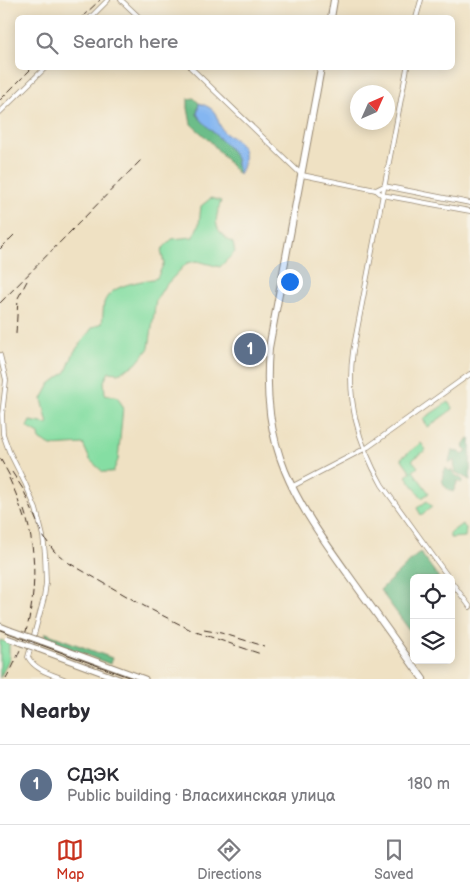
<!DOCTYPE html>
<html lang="en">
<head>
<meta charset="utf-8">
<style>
	body { margin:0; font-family:"Balsamiq Sans",sans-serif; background:#f2f2f3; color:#2b2b33 }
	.controls { position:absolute; right:15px; bottom:15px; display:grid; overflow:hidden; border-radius:8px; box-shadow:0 2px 12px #0003 }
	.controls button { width:45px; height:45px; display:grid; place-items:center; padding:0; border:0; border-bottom:1px solid #e1e1e2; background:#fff; color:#2b2b33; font:25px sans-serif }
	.compass { position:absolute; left:350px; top:85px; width:45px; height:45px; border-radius:50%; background:#fff; box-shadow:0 2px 12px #0003; rotate:45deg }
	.you { position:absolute; left:289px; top:281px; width:18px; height:18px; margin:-12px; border:4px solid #fff; border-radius:50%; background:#1a73e8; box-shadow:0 0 0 8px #1a73e833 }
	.badge { display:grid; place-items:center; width:32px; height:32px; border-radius:50%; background:#c8321e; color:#fff; font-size:16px; font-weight:700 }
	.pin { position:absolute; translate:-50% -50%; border:2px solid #fff; box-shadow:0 1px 5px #0006 }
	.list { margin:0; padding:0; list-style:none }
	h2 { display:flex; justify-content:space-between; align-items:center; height:65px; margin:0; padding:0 20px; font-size:21px }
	h2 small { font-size:16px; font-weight:400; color:#7c7c81 }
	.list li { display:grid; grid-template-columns:32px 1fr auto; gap:15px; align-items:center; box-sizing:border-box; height:80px; padding:0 20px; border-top:1px solid #e1e1e2 }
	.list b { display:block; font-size:19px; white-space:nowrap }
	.list p { margin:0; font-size:16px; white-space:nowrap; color:#7c7c81 }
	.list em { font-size:16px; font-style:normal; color:#7c7c81 }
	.icon { flex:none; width:28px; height:28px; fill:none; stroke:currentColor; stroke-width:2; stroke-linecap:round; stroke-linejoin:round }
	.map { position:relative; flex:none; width:470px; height:679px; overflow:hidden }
	.search { position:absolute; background:#fff; box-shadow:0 2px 12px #0003; left:15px; right:15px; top:15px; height:55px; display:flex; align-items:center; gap:12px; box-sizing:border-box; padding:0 18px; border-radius:8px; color:#7c7c81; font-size:19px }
	.sheet { height:145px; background:#fff }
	nav { display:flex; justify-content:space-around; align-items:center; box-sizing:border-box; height:70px; border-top:1px solid #e1e1e2; background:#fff; font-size:14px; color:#7c7c81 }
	nav a { display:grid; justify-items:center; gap:2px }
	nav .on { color:#c8321e }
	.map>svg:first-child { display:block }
	.green { fill:#85dea3; stroke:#608460 }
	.forest { fill:#6cbd89; stroke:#547454 }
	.water { fill:#84b6f1; stroke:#607088 }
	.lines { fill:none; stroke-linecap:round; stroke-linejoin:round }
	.minor-casing { stroke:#958670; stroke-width:5.5 }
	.secondary-casing { stroke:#958670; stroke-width:7 }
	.trunk-casing { stroke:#958670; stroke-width:8 }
	.minor { stroke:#fff; stroke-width:4 }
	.secondary { stroke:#fff; stroke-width:5 }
	.trunk { stroke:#fff; stroke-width:6 }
	.tram { stroke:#3b2a1e; stroke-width:1 }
	.rail { stroke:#3b2a1e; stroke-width:1; stroke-dasharray:8 4; stroke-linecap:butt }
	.secondary-bridge-casing { stroke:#958670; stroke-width:7; stroke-linecap:butt }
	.secondary-bridge { stroke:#fff; stroke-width:5 }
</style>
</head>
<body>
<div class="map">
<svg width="470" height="679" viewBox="0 0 470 679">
	<rect width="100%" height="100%" fill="#f7f3e8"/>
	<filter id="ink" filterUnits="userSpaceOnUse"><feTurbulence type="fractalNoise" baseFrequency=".02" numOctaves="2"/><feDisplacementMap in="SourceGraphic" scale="10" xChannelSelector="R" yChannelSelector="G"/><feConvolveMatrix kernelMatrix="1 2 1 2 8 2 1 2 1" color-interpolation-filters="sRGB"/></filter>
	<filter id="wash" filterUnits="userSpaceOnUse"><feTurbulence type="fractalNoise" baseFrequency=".0096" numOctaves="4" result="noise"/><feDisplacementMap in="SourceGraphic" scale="20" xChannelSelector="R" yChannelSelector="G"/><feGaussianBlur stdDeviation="1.12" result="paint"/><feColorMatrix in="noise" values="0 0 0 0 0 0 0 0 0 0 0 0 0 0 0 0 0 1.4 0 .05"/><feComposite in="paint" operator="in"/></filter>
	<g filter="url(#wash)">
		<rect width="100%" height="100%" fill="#efe1c3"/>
		<g class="green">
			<path d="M 211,198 L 221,201 C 214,222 213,230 233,243 L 235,252 L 220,267 L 197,261 L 187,263 L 164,287 L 156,300 L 149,348 L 136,364 L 119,373 L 109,372 L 104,381 L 105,394 L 118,397 L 123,407 L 118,460 L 113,472 L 103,472 L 90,460 L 83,444 L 51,446 L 40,440 L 39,434 L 27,427 L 30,421 L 48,424 L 42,399 L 50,384 L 66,372 L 74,352 L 92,328 L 102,323 C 103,317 103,309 104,303 C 110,284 140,282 157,278 L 164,263 L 161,250 L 172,239 L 193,237 L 199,224 L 201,206 Z"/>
			<polygon points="448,402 453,409 428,427 423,419"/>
			<polygon points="421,443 426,450 412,460 418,467 413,471 429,493 422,498 406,476 411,472 401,458"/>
			<polygon points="427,501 432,507 421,515 417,508"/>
			<polygon points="462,524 466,528 465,537 450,538 450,533"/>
			<polygon points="0,640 9,643 9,659 0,678"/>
		</g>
		<g class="forest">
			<path d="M 194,98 L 199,103 L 197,114 C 205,127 232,147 236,159 C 237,164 238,170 239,175 L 211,142 L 191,124 L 188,108 L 188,99 Z"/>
			<polygon points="470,439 470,480 455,472 454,460 451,463 449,462 452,451 460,452 463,455 467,451 464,448 463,445 466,441"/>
			<path d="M 446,468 L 449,471 L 452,470 L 454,474 L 463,480 L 462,483 L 456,481 L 457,483 L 453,492 C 443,488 439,479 446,468 Z"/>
			<polygon points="420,552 439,578 414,578 414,636 380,590"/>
			<polygon points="46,633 112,658 110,664 44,639"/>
		</g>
		<path class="water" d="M 199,103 C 220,110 214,116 223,131 C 226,135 232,137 236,140 C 248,150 245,163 239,175 C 238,170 237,164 236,159 C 232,147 205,127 197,114 Z"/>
	</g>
	<g filter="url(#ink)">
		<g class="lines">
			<g class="minor-casing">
				<g id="minor">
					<polyline points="121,0 140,18"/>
					<polyline points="90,18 108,0"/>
					<polyline points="416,18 421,0"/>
					<polyline points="191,68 302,175 376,190 382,195 470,211"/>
					<path d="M 407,68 L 353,351 C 346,400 358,443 382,485 L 449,578"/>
					<polyline points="0,112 45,68"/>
					<polyline points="376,190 384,186 470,203"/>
					<path d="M 0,355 L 6,380 L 2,415 L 3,434 L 9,451 L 25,483 L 36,509 L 43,536 L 45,554 L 46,583 L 44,598 L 28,657 C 35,670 51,674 64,679"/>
					<polyline points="291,487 368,447 470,374"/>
					<polyline points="451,581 470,607"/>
				</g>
			</g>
			<g class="secondary-casing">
				<g id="secondary">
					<polyline points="0,626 10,630"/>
					<polyline points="41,641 145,679"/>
					<polyline points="38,649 119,679"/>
				</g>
			</g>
			<g class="trunk-casing">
				<g id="trunk">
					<polyline points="331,18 334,0"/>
					<path d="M 321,68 L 269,348 C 261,450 293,498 350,577 C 374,611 399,645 423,679"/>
				</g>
			</g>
			<use href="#minor" class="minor"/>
			<use href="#secondary" class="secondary"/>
			<use href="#trunk" class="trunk"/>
			<polyline class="tram" points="0,630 134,679"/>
			<g class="rail">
				<polyline points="81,18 100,0"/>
				<polyline points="0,100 32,68"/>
				<polyline points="0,249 14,235"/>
				<polyline points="0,303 143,158"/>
				<polyline points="16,334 18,298 27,281"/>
				<polyline points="0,458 12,480"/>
				<polyline points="12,472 23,489 43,536 54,551 69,563 144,606 193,631 261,654"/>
				<polyline points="9,478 16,494 24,518"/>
				<polyline points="204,630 221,633 264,646"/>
				<path d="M 6,679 C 35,630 42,564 24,510"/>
			</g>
			<g class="secondary-bridge-casing">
				<g id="secondary-bridge">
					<polyline points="10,630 41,641"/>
					<polyline points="7,638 38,649"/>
				</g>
			</g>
			<use href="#secondary-bridge" class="secondary-bridge"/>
		</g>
	</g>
</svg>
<div class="controls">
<button><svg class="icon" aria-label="locate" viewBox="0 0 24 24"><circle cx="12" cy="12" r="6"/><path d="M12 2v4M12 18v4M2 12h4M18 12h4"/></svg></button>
<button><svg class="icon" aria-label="layers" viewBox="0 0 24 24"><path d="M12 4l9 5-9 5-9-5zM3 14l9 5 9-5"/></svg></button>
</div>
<svg class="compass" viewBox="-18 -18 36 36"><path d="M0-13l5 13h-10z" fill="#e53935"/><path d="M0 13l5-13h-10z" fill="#7c7c81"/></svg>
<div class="you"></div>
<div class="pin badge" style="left:250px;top:349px;background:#5c6f8a">1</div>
<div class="search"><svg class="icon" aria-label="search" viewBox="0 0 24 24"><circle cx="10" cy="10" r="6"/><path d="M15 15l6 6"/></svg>Search here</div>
</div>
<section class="sheet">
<h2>Nearby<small></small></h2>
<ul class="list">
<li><span class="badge" style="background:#5c6f8a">1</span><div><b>СДЭК</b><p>Public building · Власихинская улица</p></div><em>180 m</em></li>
</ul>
</section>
<nav>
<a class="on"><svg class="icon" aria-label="map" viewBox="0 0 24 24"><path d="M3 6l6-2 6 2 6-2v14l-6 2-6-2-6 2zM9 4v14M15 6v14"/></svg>Map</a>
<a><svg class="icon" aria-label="directions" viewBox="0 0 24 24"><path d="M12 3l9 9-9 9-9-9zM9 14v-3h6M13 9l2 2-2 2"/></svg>Directions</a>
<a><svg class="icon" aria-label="saved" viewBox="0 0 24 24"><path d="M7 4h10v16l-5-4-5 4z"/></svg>Saved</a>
</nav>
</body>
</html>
